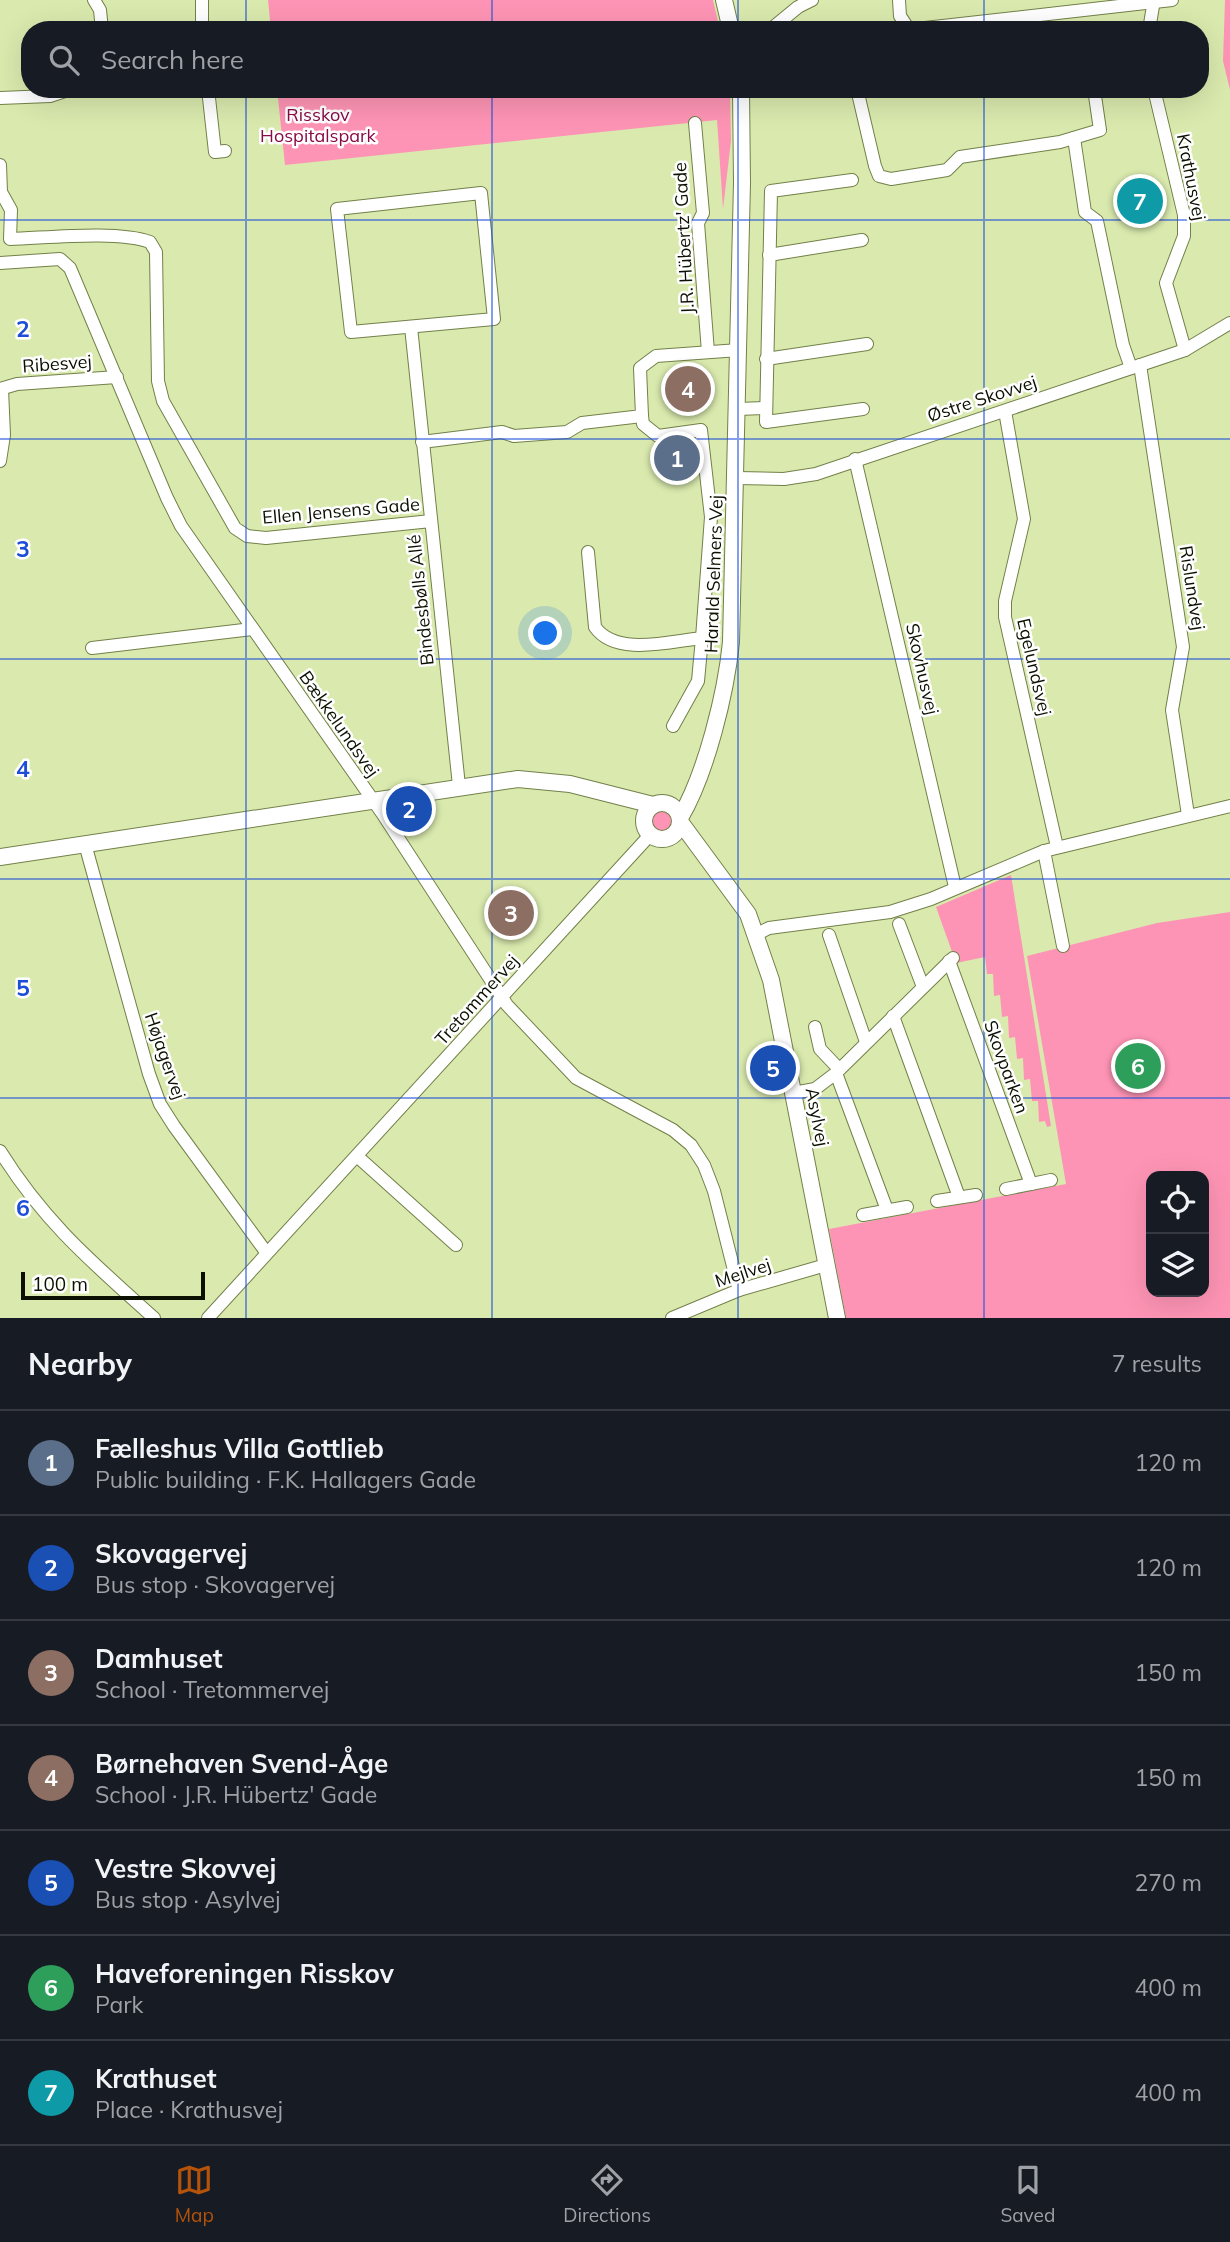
<!DOCTYPE html>
<html lang="en">
<head>
<meta charset="utf-8">
<style>
	body { margin:0; font-family:Mulish,sans-serif; background:#20242c; color:#f1f3f6 }
	.controls { position:absolute; right:21px; bottom:21px; display:grid; overflow:hidden; border-radius:14px; box-shadow:0 7px 28px #0002 }
	.controls button { width:63px; height:63px; display:grid; place-items:center; padding:0; border:0; border-bottom:2px solid #363941; background:#171b24; color:#f1f3f6; font:35px sans-serif }
	.scale { position:absolute; left:21px; bottom:18px; width:184px; box-sizing:border-box; padding-left:7px; border:4px solid #0c1000; border-top:0; font-size:19px; line-height:24px; white-space:nowrap; color:#0c1000; -webkit-text-stroke:5px #fff; paint-order:stroke }
	.you { position:absolute; left:546px; top:634px; width:24px; height:24px; margin:-18px; border:5px solid #fff; border-radius:50%; background:#1a73e8; box-shadow:0 0 0 10px #1a73e833 }
	.badge { display:grid; place-items:center; width:46px; height:46px; border-radius:50%; background:#b45309; color:#fff; font-size:23px; font-weight:700 }
	.pin { position:absolute; translate:-50% -50%; border:4px solid #fff; box-shadow:0 2px 7px #0006 }
	.list { margin:0; padding:0; list-style:none }
	h2 { display:flex; justify-content:space-between; align-items:center; height:91px; margin:0; padding:0 28px; font-size:30px }
	h2 small { font-size:23px; font-weight:400; color:#9ea1a6 }
	.list li { display:grid; grid-template-columns:46px 1fr auto; gap:21px; align-items:center; box-sizing:border-box; height:105px; padding:0 28px; border-top:2px solid #363941 }
	.list b { display:block; font-size:26px; white-space:nowrap }
	.list p { margin:0; font-size:23px; white-space:nowrap; color:#9ea1a6 }
	.list em { font-size:23px; font-style:normal; color:#9ea1a6 }
	.icon { flex:none; width:38px; height:38px; fill:none; stroke:currentColor; stroke-width:2; stroke-linecap:round; stroke-linejoin:round }
	.map { position:relative; flex:none; width:1230px; height:1318px; overflow:hidden }
	.search { position:absolute; background:#171b24; box-shadow:0 7px 28px #0002; left:21px; right:21px; top:21px; height:77px; display:flex; align-items:center; gap:18px; box-sizing:border-box; padding:0 24px; border-radius:28px; color:#9ea1a6; font-size:26px }
	.sheet { height:826px; background:#171b24 }
	nav { display:flex; justify-content:space-around; align-items:center; box-sizing:border-box; height:98px; border-top:2px solid #363941; background:#171b24; font-size:19px; color:#9ea1a6 }
	nav a { display:grid; justify-items:center; gap:4px }
	nav .on { color:#b45309 }
	.map>svg:first-child { display:block }
	.green { fill:#fe94b5; fill-rule:evenodd }
	.lines { fill:none; stroke-linecap:round; stroke-linejoin:round }
	.minor-casing { stroke:#728049; stroke-width:14 }
	.tertiary-casing { stroke:#728049; stroke-width:18 }
	.minor { stroke:#fff; stroke-width:12 }
	.tertiary { stroke:#fff; stroke-width:16 }
	.grid { fill:none; stroke:#1d4ed8; stroke-width:2; stroke-opacity:0.55 }
	.labels { text-anchor:middle; stroke-width:5; stroke-linejoin:round; paint-order:stroke }
	.park-label { font-size:18px; fill:#880a46; stroke:#fff }
	.street-label { font-size:18px; fill:#0c1000; stroke:#fff }
	.grid-label { font-size:23px; text-anchor:middle; font-weight:bold; fill:#1d4ed8; stroke:#fff; stroke-width:5; stroke-linejoin:round; paint-order:stroke }
</style>
</head>
<body>
<div class="map">
<svg width="1230" height="1318" viewBox="0 0 1230 1318">
	<rect width="100%" height="100%" fill="#daeaae"/>
	<g class="green">
		<polygon points="268,0 713,0 720,30 271,30"/>
		<polygon points="1225,0 1230,0 1230,90 1223,61"/>
		<polygon points="277,89 730,89 731,141 723,209 717,120 285,165"/>
		<circle cx="662" cy="822" r="11"/>
		<polygon points="1011,875 1051,1126 1047,1127 1045,1121 1039,1122 1038,1101 1032,1101 1030,1079 1024,1080 1023,1058 1017,1059 1015,1037 1009,1038 1008,1016 1002,1017 1000,995 994,996 993,974 987,974 985,957 956,963 936,907"/>
		<path d="M 1230,912 L 1230,1318 L 846,1318 L 829,1229 L 1066,1184 L 1027,956 L 1157,923 ZM 1151,1176 L 1204,1176 L 1204,1292 L 1151,1292 Z"/>
	</g>
	<g class="lines">
		<g class="minor-casing">
			<g id="minor">
				<polyline points="94,0 100,10 102,30"/>
				<polyline points="899,0 900,16 908,28 916,29 1172,0"/>
				<polyline points="202,30 202,0"/>
				<polyline points="770,30 798,7 812,0"/>
				<polyline points="1149,30 1154,0"/>
				<polyline points="208,89 215,152 225,151"/>
				<polyline points="857,89 875,166 879,176 891,179 947,170 960,157 1060,142 1100,130 1094,89"/>
				<polyline points="1154,89 1184,215 1184,236 1166,283 1185,350"/>
				<polyline points="0,98 50,96 71,89"/>
				<polyline points="695,123 703,213 698,223 708,352"/>
				<polyline points="1074,138 1085,212 1097,221 1123,345 1131,368"/>
				<path d="M 0,165 L 1,192 L 11,210 L 10,239 C 47,238 117,230 150,242 L 156,252 L 158,381 L 163,401 L 235,528 L 247,536 L 266,538 L 431,521"/>
				<polyline points="852,180 771,191 766,422 863,409"/>
				<polygon points="481,193 494,319 351,332 337,209"/>
				<polyline points="769,255 862,240"/>
				<polyline points="0,263 60,259 70,268 167,498 181,526 382,813 507,1005 576,1078 673,1130 691,1145 704,1165 714,1191 739,1290"/>
				<polyline points="411,327 459,786"/>
				<polyline points="766,359 867,344"/>
				<polyline points="1140,365 1183,647 1172,710 1188,815"/>
				<polyline points="0,389 17,384 117,377"/>
				<polyline points="738,409 765,408"/>
				<polyline points="1005,411 1024,519 1005,601 1005,617 1057,847"/>
				<polyline points="642,416 643,424 658,436 701,430 711,517 702,638 698,681 673,726"/>
				<polyline points="422,442 502,432 514,436 567,432 582,423 642,416 640,368 656,356 739,350"/>
				<polyline points="855,459 955,887"/>
				<polyline points="0,461 4,435 2,389"/>
				<polyline points="737,478 784,479 816,474 1185,350 1230,323"/>
				<path d="M 588,552 L 595,627 C 616,657 671,641 702,638"/>
				<polyline points="92,648 252,629"/>
				<polyline points="85,844 149,1074 160,1104 174,1126 266,1252"/>
				<polyline points="1044,851 1063,946"/>
				<polyline points="899,924 923,987"/>
				<polyline points="757,934 769,928 890,912 931,899 1044,851 1230,806"/>
				<polyline points="829,935 866,1042"/>
				<polyline points="949,961 1031,1184"/>
				<polyline points="893,1016 959,1197"/>
				<polyline points="815,1027 820,1049 839,1069"/>
				<polyline points="836,1073 887,1210"/>
				<polyline points="793,1093 815,1089 836,1073 953,958"/>
				<path d="M 0,1151 C 44,1222 93,1263 154,1318"/>
				<polyline points="358,1157 456,1245"/>
				<polyline points="1006,1189 1051,1180"/>
				<polyline points="937,1201 976,1195"/>
				<polyline points="863,1215 907,1207"/>
				<polyline points="208,1318 650,835"/>
				<polyline points="672,1318 739,1290 826,1265"/>
			</g>
		</g>
		<g class="tertiary-casing">
			<g id="tertiary">
				<polyline points="724,0 731,30"/>
				<circle cx="662" cy="821" r="18"/>
				<path d="M 680,818 C 706,774 726,693 731,642 L 742,183 L 741,89"/>
				<polyline points="681,823 748,914 771,980 837,1318"/>
				<polyline points="0,857 518,779 570,784 653,805"/>
			</g>
		</g>
		<use href="#minor" class="minor"/>
		<use href="#tertiary" class="tertiary"/>
	</g>
	<path class="grid" d="M 246,0 L 246,30M 492,0 L 492,30M 738,0 L 738,30M 984,0 L 984,30M 246,89 L 246,1318M 492,89 L 492,1318M 738,89 L 738,1318M 984,89 L 984,1318M 0,220 L 1230,220M 0,439 L 1230,439M 0,659 L 1230,659M 0,879 L 1230,879M 0,1098 L 1230,1098"/>
	<g class="labels">
		<g class="park-label">
			<text x="318" y="121">Risskov<tspan x="318" dy="21">Hospitalspark</tspan></text>
		</g>
		<g class="street-label">
			<text transform="translate(1191 177) rotate(79)" y="6">Krathusvej</text>
			<text transform="translate(684 238) rotate(-93)" y="6">J.R. Hübertz' Gade</text>
			<text transform="translate(57 364) rotate(-4)" y="6">Ribesvej</text>
			<text transform="translate(982 399) rotate(-18)" y="6">Østre Skovvej</text>
			<text transform="translate(341 511) rotate(-5)" y="6">Ellen Jensens Gade</text>
			<text transform="translate(714 574) rotate(-88)" y="6">Harald Selmers Vej</text>
			<text transform="translate(1192 588) rotate(81)" y="6">Rislundvej</text>
			<text transform="translate(421 600) rotate(-96)" y="6">Bindesbølls Allé</text>
			<text transform="translate(1034 667) rotate(77)" y="6">Egelundsvej</text>
			<text transform="translate(922 669) rotate(77)" y="6">Skovhusvej</text>
			<text transform="translate(339 724) rotate(55)" y="6">Bækkelundsvej</text>
			<text transform="translate(477 1000) rotate(-48)" y="6">Tretommervej</text>
			<text transform="translate(165 1056) rotate(71)" y="6">Højagervej</text>
			<text transform="translate(1006 1067) rotate(70)" y="6">Skovparken</text>
			<text transform="translate(817 1117) rotate(79)" y="6">Asylvej</text>
			<text transform="translate(743 1273) rotate(-18)" y="6">Mejlvej</text>
		</g>
	</g>
	<g class="grid-label">
		<text x="23" y="337">2</text>
		<text x="23" y="557">3</text>
		<text x="23" y="777">4</text>
		<text x="23" y="996">5</text>
		<text x="23" y="1216">6</text>
	</g>
</svg>
<div class="controls">
<button><svg class="icon" aria-label="locate" viewBox="0 0 24 24"><circle cx="12" cy="12" r="6"/><path d="M12 2v4M12 18v4M2 12h4M18 12h4"/></svg></button>
<button><svg class="icon" aria-label="layers" viewBox="0 0 24 24"><path d="M12 4l9 5-9 5-9-5zM3 14l9 5 9-5"/></svg></button>
</div>
<div class="scale">100 m</div>
<div class="you"></div>
<div class="pin badge" style="left:677px;top:458px;background:#5c6f8a">1</div>
<div class="pin badge" style="left:409px;top:809px;background:#1a4fb4">2</div>
<div class="pin badge" style="left:511px;top:913px;background:#8d6e63">3</div>
<div class="pin badge" style="left:688px;top:389px;background:#8d6e63">4</div>
<div class="pin badge" style="left:773px;top:1068px;background:#1a4fb4">5</div>
<div class="pin badge" style="left:1138px;top:1066px;background:#2e9e5b">6</div>
<div class="pin badge" style="left:1140px;top:201px;background:#0f9aa8">7</div>
<div class="search"><svg class="icon" aria-label="search" viewBox="0 0 24 24"><circle cx="10" cy="10" r="6"/><path d="M15 15l6 6"/></svg>Search here</div>
</div>
<section class="sheet">
<h2>Nearby<small>7 results</small></h2>
<ul class="list">
<li><span class="badge" style="background:#5c6f8a">1</span><div><b>Fælleshus Villa Gottlieb</b><p>Public building · F.K. Hallagers Gade</p></div><em>120 m</em></li>
<li><span class="badge" style="background:#1a4fb4">2</span><div><b>Skovagervej</b><p>Bus stop · Skovagervej</p></div><em>120 m</em></li>
<li><span class="badge" style="background:#8d6e63">3</span><div><b>Damhuset</b><p>School · Tretommervej</p></div><em>150 m</em></li>
<li><span class="badge" style="background:#8d6e63">4</span><div><b>Børnehaven Svend-Åge</b><p>School · J.R. Hübertz' Gade</p></div><em>150 m</em></li>
<li><span class="badge" style="background:#1a4fb4">5</span><div><b>Vestre Skovvej</b><p>Bus stop · Asylvej</p></div><em>270 m</em></li>
<li><span class="badge" style="background:#2e9e5b">6</span><div><b>Haveforeningen Risskov</b><p>Park</p></div><em>400 m</em></li>
<li><span class="badge" style="background:#0f9aa8">7</span><div><b>Krathuset</b><p>Place · Krathusvej</p></div><em>400 m</em></li>
</ul>
</section>
<nav>
<a class="on"><svg class="icon" aria-label="map" viewBox="0 0 24 24"><path d="M3 6l6-2 6 2 6-2v14l-6 2-6-2-6 2zM9 4v14M15 6v14"/></svg>Map</a>
<a><svg class="icon" aria-label="directions" viewBox="0 0 24 24"><path d="M12 3l9 9-9 9-9-9zM9 14v-3h6M13 9l2 2-2 2"/></svg>Directions</a>
<a><svg class="icon" aria-label="saved" viewBox="0 0 24 24"><path d="M7 4h10v16l-5-4-5 4z"/></svg>Saved</a>
</nav>
</body>
</html>
